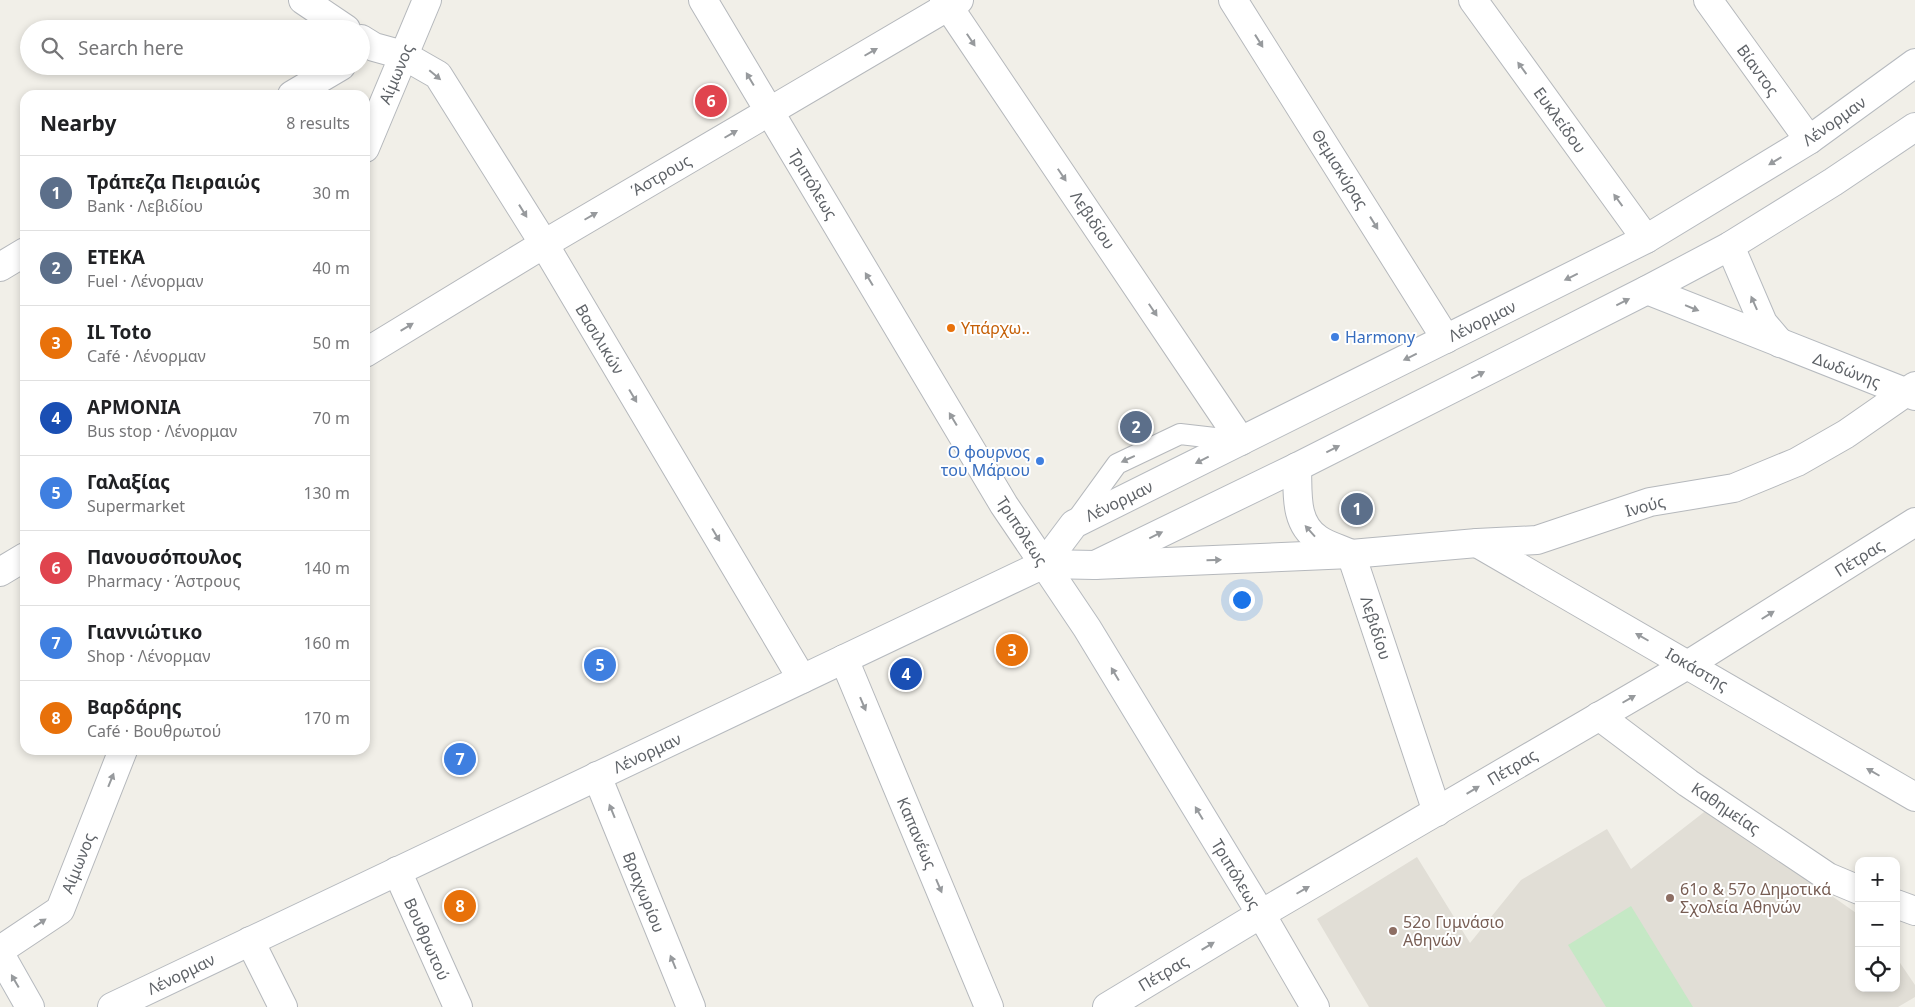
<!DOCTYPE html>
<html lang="en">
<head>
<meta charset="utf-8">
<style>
	body { margin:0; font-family:"Noto Sans",sans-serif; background:#f6f6f6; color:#202124 }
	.controls { position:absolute; right:15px; bottom:15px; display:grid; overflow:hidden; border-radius:10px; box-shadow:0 2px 8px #0003 }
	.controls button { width:45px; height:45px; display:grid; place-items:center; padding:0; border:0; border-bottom:1px solid #e0e0e0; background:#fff; color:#202124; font:25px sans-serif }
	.you { position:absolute; left:1241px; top:599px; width:18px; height:18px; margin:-12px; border:4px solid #fff; border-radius:50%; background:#1a73e8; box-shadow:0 0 0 8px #1a73e833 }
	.badge { display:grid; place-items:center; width:32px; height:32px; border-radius:50%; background:#ea4335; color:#fff; font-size:16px; font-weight:700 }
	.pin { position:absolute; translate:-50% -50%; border:2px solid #fff; box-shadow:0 1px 5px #0006 }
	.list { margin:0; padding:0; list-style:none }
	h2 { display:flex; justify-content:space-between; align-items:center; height:65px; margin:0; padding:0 20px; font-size:21px }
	h2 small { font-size:16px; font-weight:400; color:#757577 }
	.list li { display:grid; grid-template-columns:32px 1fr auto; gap:15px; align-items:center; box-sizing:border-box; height:75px; padding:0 20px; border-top:1px solid #e0e0e0 }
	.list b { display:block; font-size:19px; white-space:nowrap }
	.list p { margin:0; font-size:16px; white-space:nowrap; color:#757577 }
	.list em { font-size:16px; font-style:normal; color:#757577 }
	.icon { flex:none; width:28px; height:28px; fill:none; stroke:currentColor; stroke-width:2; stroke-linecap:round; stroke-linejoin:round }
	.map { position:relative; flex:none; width:1915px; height:1007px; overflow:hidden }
	.search { position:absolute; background:#fff; box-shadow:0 2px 8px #0003; left:20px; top:20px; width:350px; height:55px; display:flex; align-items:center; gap:12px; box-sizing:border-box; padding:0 18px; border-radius:28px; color:#757577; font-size:19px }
	.panel { position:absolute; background:#fff; box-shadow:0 2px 8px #0003; left:20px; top:90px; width:350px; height:665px; border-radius:15px }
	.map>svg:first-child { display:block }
	.education { fill:#e1ded6 }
	.pitch { fill:#c5e8c5 }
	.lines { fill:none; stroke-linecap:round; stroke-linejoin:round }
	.lane-casing { stroke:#b5b8bc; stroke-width:22 }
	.street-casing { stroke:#b5b8bc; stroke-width:30 }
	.secondary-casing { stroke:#b6babf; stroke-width:30 }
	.lane { stroke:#fff; stroke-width:20 }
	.street { stroke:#fff; stroke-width:28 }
	.secondary { stroke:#fff; stroke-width:28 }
	.oneway { fill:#979a9d }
	.food-dot { fill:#e8710a; stroke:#fff; stroke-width:2 }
	.shop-dot { fill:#3f7fe0; stroke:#fff; stroke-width:2 }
	.education-dot { fill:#8d6e63; stroke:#fff; stroke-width:2 }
	.labels { text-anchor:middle; stroke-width:4; stroke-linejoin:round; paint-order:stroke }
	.street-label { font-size:16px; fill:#5f6368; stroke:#fff }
	.food-label { font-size:16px; fill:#c56008; stroke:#fff; text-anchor:start }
	.shop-label { font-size:16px; fill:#366cbe; stroke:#fff; text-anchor:start }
	.education-label { font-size:16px; fill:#785e54; stroke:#fff; text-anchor:start }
</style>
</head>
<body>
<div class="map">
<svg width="1915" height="1007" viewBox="0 0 1915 1007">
	<rect width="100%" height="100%" fill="#f1efe8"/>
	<polygon class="education" points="1708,809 1859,915 1859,988 1896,988 1896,957 1915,985 1915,997 1898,1007 1369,1007 1317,919 1417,857 1470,943 1521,880 1607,829 1631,869"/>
	<polygon class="pitch" points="1631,906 1693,1007 1606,1007 1568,945"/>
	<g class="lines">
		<g class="lane-casing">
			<polyline id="lane" points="1075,522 1117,464 1180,434 1241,441"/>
		</g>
		<g class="street-casing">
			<g id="street">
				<polyline points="303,0 346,29"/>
				<polyline points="703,0 1004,505 1044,564"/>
				<polyline points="944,0 1241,441"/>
				<polyline points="1233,0 1446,339"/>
				<polyline points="1473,0 1646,239"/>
				<polyline points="1708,0 1809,140"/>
				<polyline points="361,39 374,47 403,55 438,75 544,244 802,679"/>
				<polyline points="292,95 341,66"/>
				<polyline points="365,148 427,0"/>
				<polyline points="0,267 25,252"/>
				<polyline points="365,353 544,244 959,0"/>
				<path d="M 1297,467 C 1298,493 1294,523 1318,539 C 1328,546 1341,549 1351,554 L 1437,812"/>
				<polyline points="1477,543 1915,797"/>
				<polyline points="1095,565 1351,554 1477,543 1537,540 1650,502 1734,488 1797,462 1846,434 1915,386"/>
				<polyline points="0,572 25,557"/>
				<polyline points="844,659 989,1007"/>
				<polyline points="1599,716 1688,783 1828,877 1859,890"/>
				<polyline points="597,776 691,1007"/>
				<polyline points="397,871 458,1007"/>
				<polyline points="1896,904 1915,911"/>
				<polyline points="250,941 283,1007"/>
				<polyline points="0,950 60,910 123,750"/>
				<polyline points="1315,1007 1261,914 1689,664 1915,522"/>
			</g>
		</g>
		<g class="secondary-casing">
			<g id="secondary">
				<polyline points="1730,246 1763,323 1780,343"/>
				<polyline points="1647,290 1915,396"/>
				<polyline points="1044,564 1074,524 1646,239 1809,140 1915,63"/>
				<polyline points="1044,564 1087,628 1261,914 1107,1007"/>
				<polyline points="0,954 30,1007"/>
				<polyline points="112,1007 1044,564 1095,565 1297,467 1647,290 1730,246 1833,182 1915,127"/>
			</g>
		</g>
		<use href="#lane" class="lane"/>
		<use href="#street" class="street"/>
		<use href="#secondary" class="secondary"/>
	</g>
	<defs><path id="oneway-solid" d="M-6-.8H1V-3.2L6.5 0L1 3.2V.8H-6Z" transform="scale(1.25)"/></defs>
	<g class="oneway">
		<use href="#oneway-solid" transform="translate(971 40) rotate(56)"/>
		<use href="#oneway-solid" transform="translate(1259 41) rotate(58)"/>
		<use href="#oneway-solid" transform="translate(871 52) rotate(-30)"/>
		<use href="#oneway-solid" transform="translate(1522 68) rotate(-126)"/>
		<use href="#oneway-solid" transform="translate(435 75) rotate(40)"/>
		<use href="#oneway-solid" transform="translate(750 79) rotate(-121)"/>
		<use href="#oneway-solid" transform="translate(731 134) rotate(-30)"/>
		<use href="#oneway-solid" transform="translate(1775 161) rotate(149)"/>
		<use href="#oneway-solid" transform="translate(1062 175) rotate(56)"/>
		<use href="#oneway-solid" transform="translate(1618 200) rotate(-126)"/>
		<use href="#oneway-solid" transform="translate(523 211) rotate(58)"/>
		<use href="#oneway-solid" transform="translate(591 216) rotate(-30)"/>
		<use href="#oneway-solid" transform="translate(1374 223) rotate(58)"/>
		<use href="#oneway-solid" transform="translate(1571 277) rotate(154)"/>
		<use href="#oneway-solid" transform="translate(869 279) rotate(-121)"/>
		<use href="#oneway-solid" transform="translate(1623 302) rotate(-27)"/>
		<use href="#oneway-solid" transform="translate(1754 303) rotate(-114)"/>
		<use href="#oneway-solid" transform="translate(1692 308) rotate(22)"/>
		<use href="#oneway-solid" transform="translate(1153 310) rotate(56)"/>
		<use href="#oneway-solid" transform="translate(407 327) rotate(-31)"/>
		<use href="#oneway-solid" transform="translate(1410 357) rotate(154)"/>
		<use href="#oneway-solid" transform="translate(1478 375) rotate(-27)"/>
		<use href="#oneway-solid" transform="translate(633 396) rotate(59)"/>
		<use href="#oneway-solid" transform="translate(953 419) rotate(-121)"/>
		<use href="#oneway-solid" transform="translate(1333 449) rotate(-27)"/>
		<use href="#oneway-solid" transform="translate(1128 459) rotate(155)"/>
		<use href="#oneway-solid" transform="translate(1202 460) rotate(153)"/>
		<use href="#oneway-solid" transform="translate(1310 531) rotate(-132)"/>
		<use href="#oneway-solid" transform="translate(716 535) rotate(59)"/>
		<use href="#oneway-solid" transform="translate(1156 535) rotate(-26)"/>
		<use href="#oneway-solid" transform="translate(1214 560) rotate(-2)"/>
		<use href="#oneway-solid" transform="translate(1768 615) rotate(-32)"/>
		<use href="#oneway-solid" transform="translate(1642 637) rotate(-150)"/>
		<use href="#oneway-solid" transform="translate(1115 674) rotate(-121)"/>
		<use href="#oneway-solid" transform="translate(1629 699) rotate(-30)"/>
		<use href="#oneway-solid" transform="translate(863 704) rotate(67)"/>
		<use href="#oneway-solid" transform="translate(1873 772) rotate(-150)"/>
		<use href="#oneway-solid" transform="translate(111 780) rotate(-68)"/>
		<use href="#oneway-solid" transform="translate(1473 790) rotate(-31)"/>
		<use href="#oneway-solid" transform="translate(612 811) rotate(-112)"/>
		<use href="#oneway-solid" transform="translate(1199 813) rotate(-121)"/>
		<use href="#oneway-solid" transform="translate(939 886) rotate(67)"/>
		<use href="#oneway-solid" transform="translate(1303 890) rotate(-30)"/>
		<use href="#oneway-solid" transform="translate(40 923) rotate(-34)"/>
		<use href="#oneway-solid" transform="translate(1208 946) rotate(-31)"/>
		<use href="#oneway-solid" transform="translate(673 962) rotate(-112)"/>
		<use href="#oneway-solid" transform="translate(15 981) rotate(-120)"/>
	</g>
	<circle class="food-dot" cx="951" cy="328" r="5"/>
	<g class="shop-dot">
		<circle cx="1335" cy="337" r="5"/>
		<circle cx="1040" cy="461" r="5"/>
	</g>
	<g class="education-dot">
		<circle cx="1670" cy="898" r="5"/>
		<circle cx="1393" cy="931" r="5"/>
	</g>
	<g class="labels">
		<g class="street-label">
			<text transform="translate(1758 70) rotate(54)" y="6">Βίαντος</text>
			<text transform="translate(396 74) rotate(-67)" y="6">Αίμωνος</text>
			<text transform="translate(1560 120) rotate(54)" y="6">Ευκλείδου</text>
			<text transform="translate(1834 121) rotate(-35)" y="6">Λένορμαν</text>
			<text transform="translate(1340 169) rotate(58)" y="6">Θεμισκύρας</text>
			<text transform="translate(661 175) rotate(-30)" y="6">Άστρους</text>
			<text transform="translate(813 184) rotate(59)" y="6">Τριπόλεως</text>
			<text transform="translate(1093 220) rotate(56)" y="6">Λεβιδίου</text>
			<text transform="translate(1482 321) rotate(-26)" y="6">Λένορμαν</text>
			<text transform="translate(600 339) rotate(59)" y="6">Βασιλικών</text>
			<text transform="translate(1847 370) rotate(21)" y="6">Δωδώνης</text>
			<text transform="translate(1119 501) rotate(-26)" y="6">Λένορμαν</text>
			<text transform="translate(1645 506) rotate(-15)" y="6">Ινούς</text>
			<text transform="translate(1022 531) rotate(57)" y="6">Τριπόλεως</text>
			<text transform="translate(1859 558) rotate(-32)" y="6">Πέτρας</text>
			<text transform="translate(1376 628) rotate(72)" y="6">Λεβιδίου</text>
			<text transform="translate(1697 669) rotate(30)" y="6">Ιοκάστης</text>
			<text transform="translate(647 753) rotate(-25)" y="6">Λένορμαν</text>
			<text transform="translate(1512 767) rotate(-31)" y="6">Πέτρας</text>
			<text transform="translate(1726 808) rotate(34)" y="6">Καθημείας</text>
			<text transform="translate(917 833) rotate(67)" y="6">Καπανέως</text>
			<text transform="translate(78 863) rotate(-68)" y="6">Αίμωνος</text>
			<text transform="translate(1236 874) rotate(59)" y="6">Τριπόλεως</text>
			<text transform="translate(644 892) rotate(68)" y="6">Βραχωρίου</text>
			<text transform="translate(427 939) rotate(66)" y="6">Βουθρωτού</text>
			<text transform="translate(1163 973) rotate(-31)" y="6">Πέτρας</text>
			<text transform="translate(181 974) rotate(-26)" y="6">Λένορμαν</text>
		</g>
		<g class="food-label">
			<text x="961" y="334">Υπάρχω..</text>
		</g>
		<g class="shop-label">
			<text x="1345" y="343">Harmony</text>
			<text x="1030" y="458" text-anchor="end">Ο φουρνος<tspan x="1030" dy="18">του Μάριου</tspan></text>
		</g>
		<g class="education-label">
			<text x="1680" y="895">61ο &amp; 57ο Δημοτικά<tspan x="1680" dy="18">Σχολεία Αθηνών</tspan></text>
			<text x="1403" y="928">52ο Γυμνάσιο<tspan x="1403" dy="18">Αθηνών</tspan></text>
		</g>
	</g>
</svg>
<div class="controls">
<button>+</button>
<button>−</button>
<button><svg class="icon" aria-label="locate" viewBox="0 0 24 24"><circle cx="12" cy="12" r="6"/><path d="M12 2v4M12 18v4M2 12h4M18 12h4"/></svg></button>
</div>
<div class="you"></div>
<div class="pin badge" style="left:1357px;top:509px;background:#5c6f8a">1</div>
<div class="pin badge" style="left:1136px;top:427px;background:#5c6f8a">2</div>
<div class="pin badge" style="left:1012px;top:650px;background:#e8710a">3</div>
<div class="pin badge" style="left:906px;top:674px;background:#1a4fb4">4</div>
<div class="pin badge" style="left:600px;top:665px;background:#3f7fe0">5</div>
<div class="pin badge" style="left:711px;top:101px;background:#e0444e">6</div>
<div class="pin badge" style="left:460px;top:759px;background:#3f7fe0">7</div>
<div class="pin badge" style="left:460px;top:906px;background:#e8710a">8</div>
<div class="search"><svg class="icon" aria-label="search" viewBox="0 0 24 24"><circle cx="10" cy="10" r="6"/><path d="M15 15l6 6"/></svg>Search here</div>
<section class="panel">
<h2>Nearby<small>8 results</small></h2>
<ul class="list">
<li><span class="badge" style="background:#5c6f8a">1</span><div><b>Τράπεζα Πειραιώς</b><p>Bank · Λεβιδίου</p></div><em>30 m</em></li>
<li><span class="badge" style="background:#5c6f8a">2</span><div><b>ΕΤΕΚΑ</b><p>Fuel · Λένορμαν</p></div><em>40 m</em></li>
<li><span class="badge" style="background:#e8710a">3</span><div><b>IL Toto</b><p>Café · Λένορμαν</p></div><em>50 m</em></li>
<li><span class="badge" style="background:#1a4fb4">4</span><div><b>ΑΡΜΟΝΙΑ</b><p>Bus stop · Λένορμαν</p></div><em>70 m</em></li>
<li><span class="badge" style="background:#3f7fe0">5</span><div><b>Γαλαξίας</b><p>Supermarket</p></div><em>130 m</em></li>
<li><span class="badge" style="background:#e0444e">6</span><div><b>Πανουσόπουλος</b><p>Pharmacy · Άστρους</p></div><em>140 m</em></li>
<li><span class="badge" style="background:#3f7fe0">7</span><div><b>Γιαννιώτικο</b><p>Shop · Λένορμαν</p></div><em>160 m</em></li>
<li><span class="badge" style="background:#e8710a">8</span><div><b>Βαρδάρης</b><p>Café · Βουθρωτού</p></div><em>170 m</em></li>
</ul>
</section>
</div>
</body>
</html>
